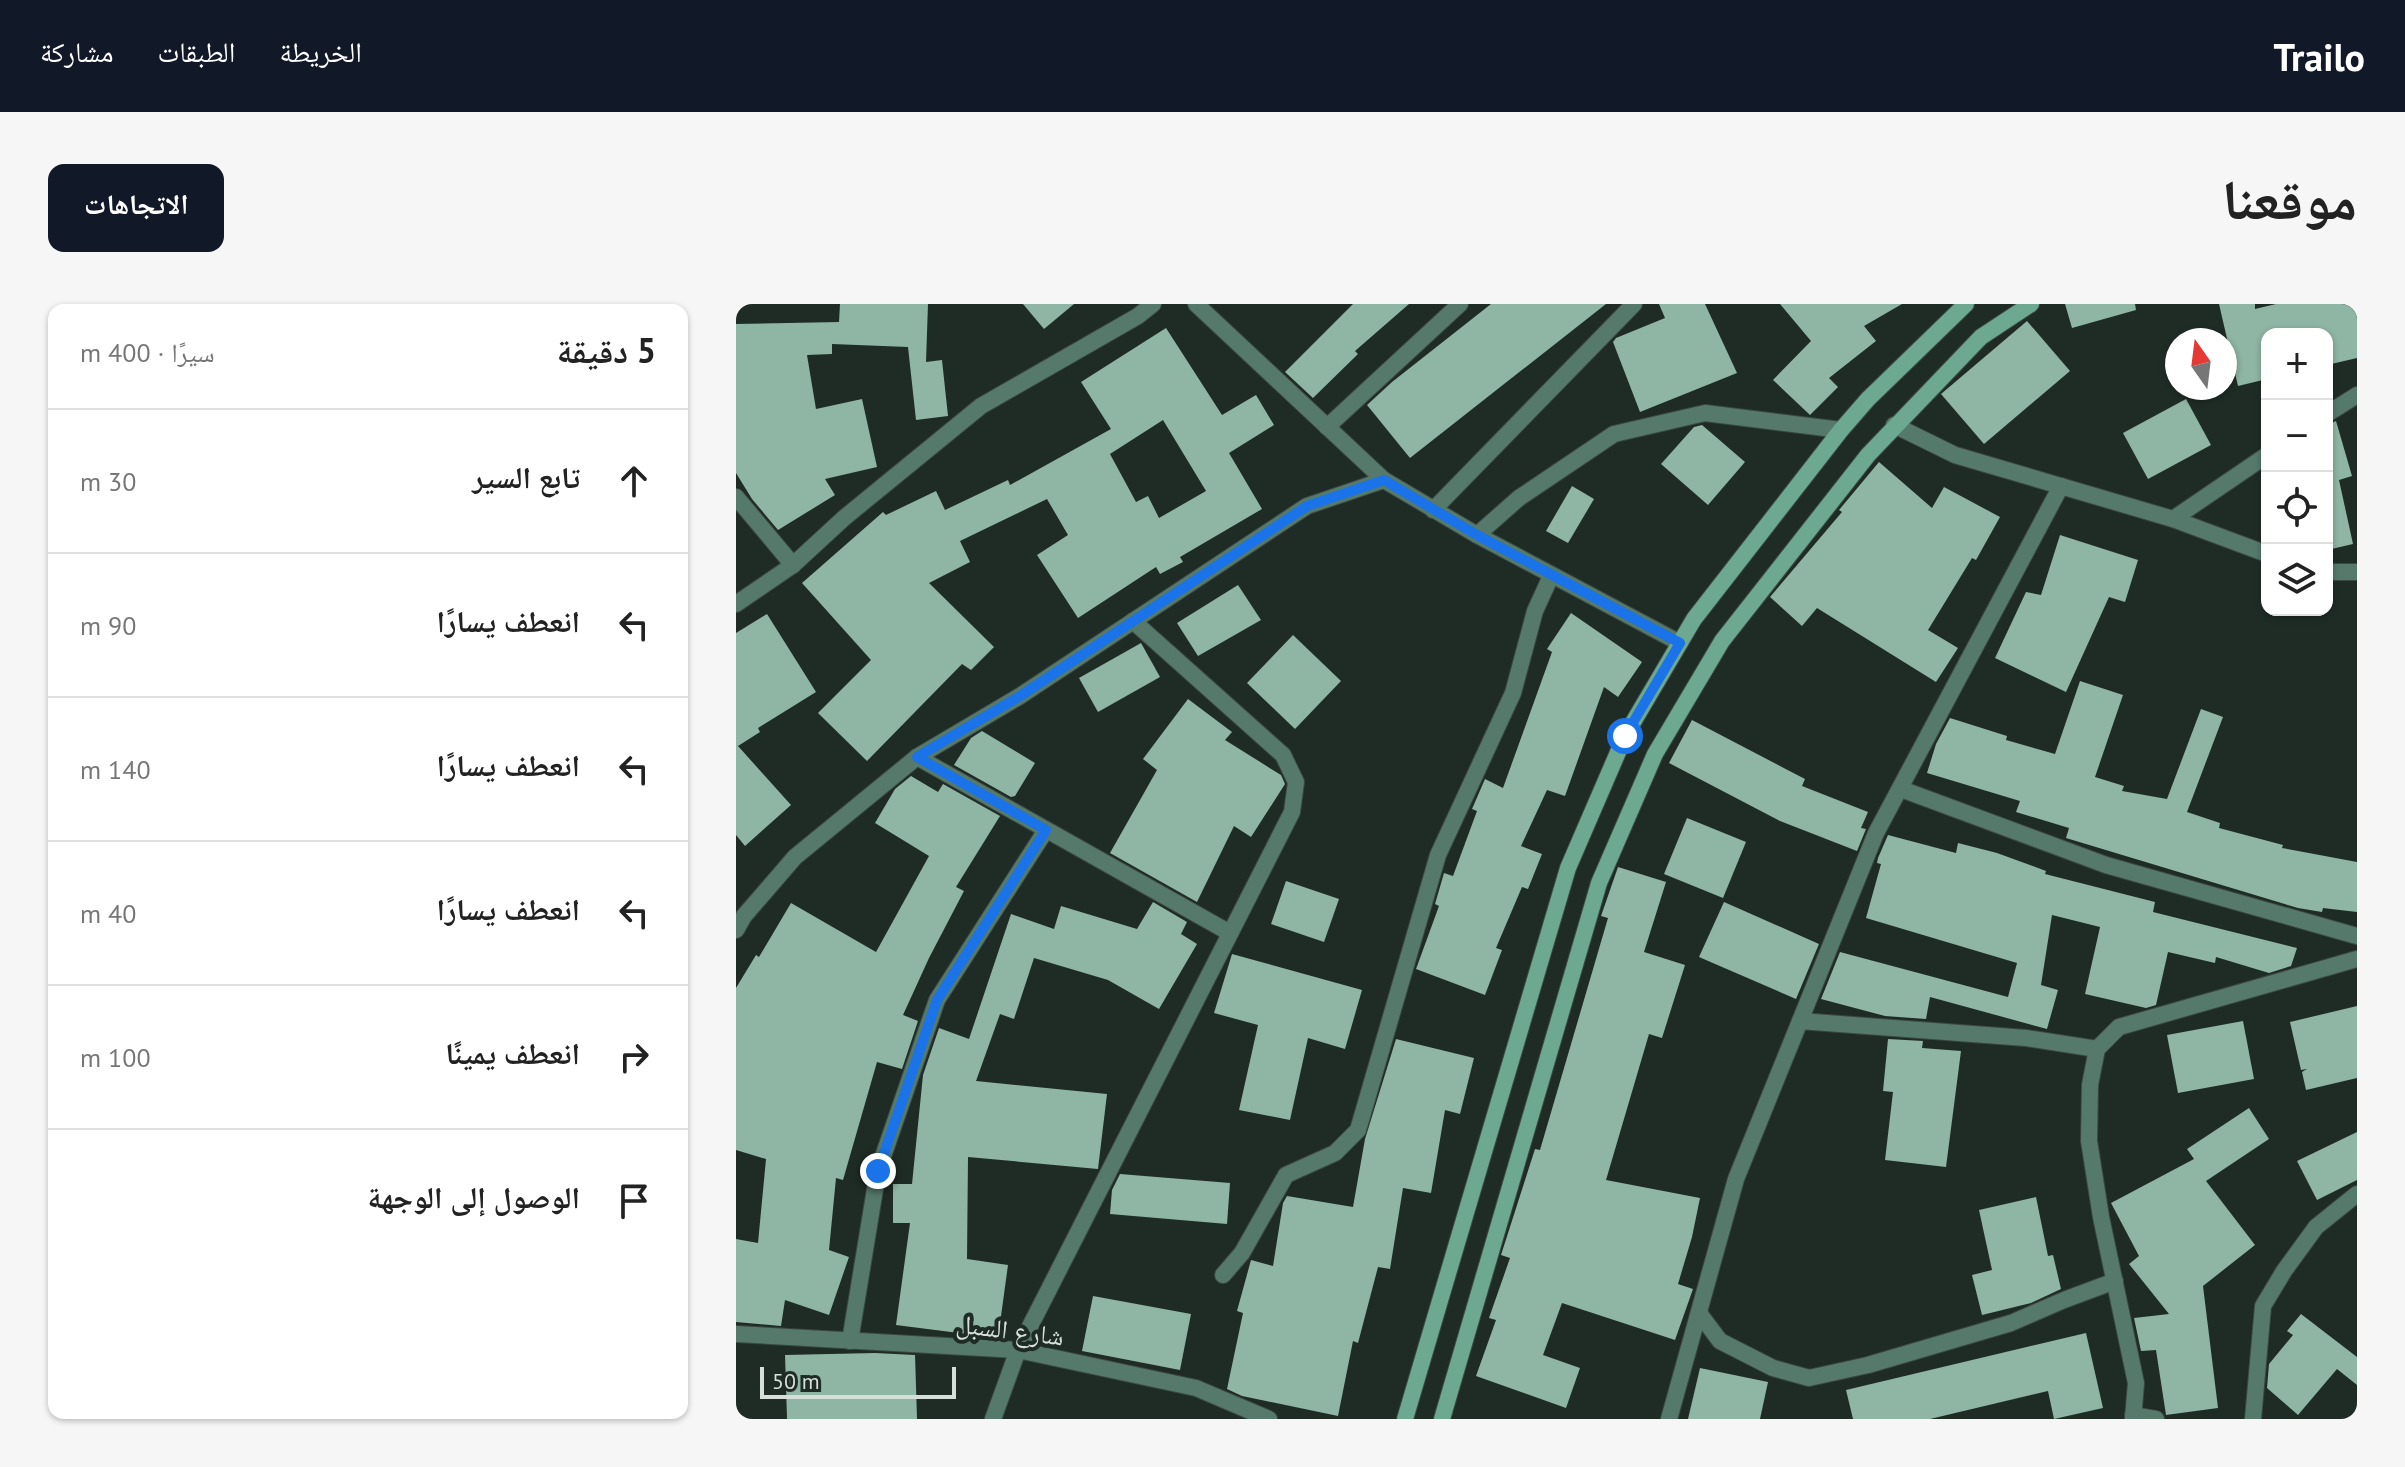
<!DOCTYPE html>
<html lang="ar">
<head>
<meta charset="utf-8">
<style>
	body { margin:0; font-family:"PT Sans","Noto Naskh Arabic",sans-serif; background:#f6f6f6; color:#222; direction:rtl }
	.controls { position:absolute; right:24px; top:24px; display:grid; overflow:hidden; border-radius:16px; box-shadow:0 2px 6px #0004 }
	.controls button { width:72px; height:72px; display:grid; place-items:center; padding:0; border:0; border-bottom:2px solid #e0e0e0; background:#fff; color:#222; font:40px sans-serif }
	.compass { position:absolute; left:1429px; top:24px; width:72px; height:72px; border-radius:50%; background:#fff; box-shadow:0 2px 6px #0004; rotate:346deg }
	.scale { position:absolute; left:24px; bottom:20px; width:196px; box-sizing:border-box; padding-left:8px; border:4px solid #d7dfdb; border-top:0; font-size:22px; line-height:28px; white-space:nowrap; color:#d7dfdb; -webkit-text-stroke:6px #1f2c26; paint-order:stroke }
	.stop { position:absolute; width:24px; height:24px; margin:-18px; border:6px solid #1a73e8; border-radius:50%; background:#fff }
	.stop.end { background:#1a73e8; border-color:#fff; box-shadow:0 2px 8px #0008 }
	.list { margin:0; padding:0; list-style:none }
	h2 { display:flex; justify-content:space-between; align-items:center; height:104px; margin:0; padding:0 32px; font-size:34px }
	h2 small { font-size:26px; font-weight:400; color:#767676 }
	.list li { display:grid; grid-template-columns:52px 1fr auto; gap:24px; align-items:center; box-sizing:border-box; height:144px; padding:0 32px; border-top:2px solid #e0e0e0 }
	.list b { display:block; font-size:30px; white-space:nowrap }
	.list em { font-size:26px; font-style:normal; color:#767676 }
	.icon { flex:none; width:44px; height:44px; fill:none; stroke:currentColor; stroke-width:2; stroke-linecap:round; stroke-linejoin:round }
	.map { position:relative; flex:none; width:1621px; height:1115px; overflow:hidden; direction:ltr; border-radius:16px }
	header { display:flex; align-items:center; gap:48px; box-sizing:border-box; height:112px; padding:0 40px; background:#111827; color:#fff }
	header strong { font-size:38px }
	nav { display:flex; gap:44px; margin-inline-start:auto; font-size:28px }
	.intro { display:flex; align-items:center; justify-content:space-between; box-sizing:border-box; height:192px; padding:0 48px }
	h1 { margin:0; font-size:56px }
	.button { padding:20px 36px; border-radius:16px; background:#111827; color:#fff; font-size:28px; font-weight:700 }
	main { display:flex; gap:48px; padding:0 48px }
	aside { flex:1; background:#fff; border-radius:16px; box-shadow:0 2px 6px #0004 }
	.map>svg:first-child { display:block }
	.building { fill:#8fb5a4; fill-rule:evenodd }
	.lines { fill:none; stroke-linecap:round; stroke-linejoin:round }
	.street-casing { stroke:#3c4943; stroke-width:18 }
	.secondary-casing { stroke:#3c4943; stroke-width:18 }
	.street { stroke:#557a6b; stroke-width:16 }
	.secondary { stroke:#6ca990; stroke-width:16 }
	.route { stroke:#1a73e8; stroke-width:10 }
	.labels { text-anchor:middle; stroke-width:8; stroke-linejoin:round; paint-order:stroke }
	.street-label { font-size:26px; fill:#d7dfdb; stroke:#1f2c26 }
</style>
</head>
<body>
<header>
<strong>Trailo</strong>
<nav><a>الخريطة</a><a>الطبقات</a><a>مشاركة</a></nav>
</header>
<div class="intro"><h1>موقعنا</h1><a class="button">الاتجاهات</a></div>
<main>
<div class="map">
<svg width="1621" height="1115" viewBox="0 0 1621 1115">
	<rect width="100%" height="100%" fill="#1f2c26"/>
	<g class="building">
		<polygon points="104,0 192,0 190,58 206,56 212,112 180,116 172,43 96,40 96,50 71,51 80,105 126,95 141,163 89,175 99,191 42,226 16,195 0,169 0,20 103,18"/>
		<polygon points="287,0 338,0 308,25"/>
		<polygon points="617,0 673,0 619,47 622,50 577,94 549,68"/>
		<polygon points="755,0 870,0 674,154 631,101 656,78"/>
		<polygon points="923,0 969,0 1001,69 904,108 877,38 880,34 929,14"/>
		<polygon points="1044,0 1166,0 1128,22 1140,37 1093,74 1102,83 1074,111 1037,76 1075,37"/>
		<polygon points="1329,0 1399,0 1400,6 1336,24"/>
		<polygon points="1483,0 1519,0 1519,5 1540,0 1621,0 1621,54 1591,61 1591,30 1531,30 1531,75 1502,82"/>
		<polygon points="1291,17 1334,67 1248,140 1205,90"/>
		<path d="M 430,24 L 486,111 L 520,91 L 538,121 L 493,149 L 526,205 L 444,253 L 447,258 L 424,270 L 420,263 L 342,314 L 301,251 L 332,231 L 311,195 L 224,237 L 234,258 L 193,279 L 258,343 L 235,366 L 226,360 L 131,457 L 82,409 L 135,356 L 66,279 L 147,208 L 150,211 L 200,187 L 209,206 L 272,176 L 274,181 L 375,125 L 345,78 ZM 427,116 L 470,187 L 423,214 L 412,192 L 400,198 L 374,150 Z"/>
		<polygon points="1450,95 1475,141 1412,175 1387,129"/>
		<polygon points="1600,117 1616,172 1603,176 1617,240 1591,246 1591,121"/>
		<polygon points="966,121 1009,158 972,201 925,160 958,123"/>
		<polygon points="1143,158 1196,204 1208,183 1264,213 1240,256 1236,254 1192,326 1222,344 1200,378 1081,304 1066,322 1034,293 1106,208 1103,206"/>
		<polygon points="836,182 858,195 832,239 810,227"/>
		<polygon points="1324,231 1402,256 1389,298 1373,293 1330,388 1259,354 1290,288 1305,291"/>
		<polygon points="502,281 525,316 462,352 441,319"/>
		<polygon points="835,309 906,358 882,393 868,383 829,492 811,486 785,542 806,550 792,585 786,583 760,644 766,646 749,691 680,665 703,602 699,600 708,569 717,572 741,507 736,505 749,475 767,484 816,348 811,345"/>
		<polygon points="31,310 80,388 22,424 24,428 2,442 55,501 9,542 0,531 0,329"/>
		<polygon points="557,331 605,377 559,425 511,379"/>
		<polygon points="405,339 424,373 362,408 343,374"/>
		<polygon points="1344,377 1387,391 1359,473 1388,482 1386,487 1431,495 1465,405 1487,413 1451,508 1484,519 1483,524 1547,541 1546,544 1621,558 1621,608 1587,604 1586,608 1562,604 1330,534 1333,524 1280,508 1284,497 1191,469 1200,440 1214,414 1271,432 1270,436 1319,450"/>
		<polygon points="452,395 496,428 489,436 545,471 549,480 515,533 498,522 461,598 374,549 421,466 407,455"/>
		<polygon points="956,416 1069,475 1066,482 1132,508 1125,524 1130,525 1121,547 1044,517 933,459"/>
		<polygon points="246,427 299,459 279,492 275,493 218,461 235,434"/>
		<polygon points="175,472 202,488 207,480 264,512 220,583 228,587 193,654 167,711 182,717 166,765 141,758 107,876 100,874 93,946 113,953 93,1011 49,996 45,1022 0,1018 0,935 22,939 30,855 0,846 0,684 20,651 23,653 55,599 140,648 193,552 139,519 159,485"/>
		<polygon points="951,514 1010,538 987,594 928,570"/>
		<polygon points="1152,531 1220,549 1222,539 1261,549 1310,567 1309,570 1419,598 1417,608 1561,644 1555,662 1533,669 1480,653 1479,659 1432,648 1420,701 1410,704 1349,690 1364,623 1316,611 1305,681 1322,686 1311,725 1194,693 1190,715 1149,712 1085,695 1104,648 1272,693 1281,659 1130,614 1145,560 1141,559 1142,554"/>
		<polygon points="882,563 930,578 908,648 949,661 926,734 913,730 870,876 964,894 956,933 942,980 957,985 939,1036 826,999 807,1051 844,1064 830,1104 740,1072 760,1016 753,1014 774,954 765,951 799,845 804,846 872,614 865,612"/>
		<polygon points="550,577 603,595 588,638 535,620"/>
		<polygon points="417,598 451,618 445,630 461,640 423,705 372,676 298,654 278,715 264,710 240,777 371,790 362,865 232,853 231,955 272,961 262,1034 160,1021 174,919 157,919 157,880 176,880 187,771 203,724 233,735 275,610 318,625 325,602 401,625"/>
		<polygon points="988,598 1083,640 1060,695 963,653"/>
		<polygon points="496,650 626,686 609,745 572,734 554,816 503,806 522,721 478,709"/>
		<polygon points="1621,702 1621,774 1570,786 1566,768 1571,765 1565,766 1554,718"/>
		<polygon points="1507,717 1518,775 1442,789 1431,731"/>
		<polygon points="660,735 738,754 724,810 709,806 695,889 667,884 654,965 642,963 622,1039 617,1037 602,1112 506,1092 491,1085 507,1009 501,1007 515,956 537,962 547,899 551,892 617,903 629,835"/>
		<polygon points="1152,735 1187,737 1186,744 1225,747 1210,863 1149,856 1157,788 1147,787"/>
		<polygon points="1513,804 1533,835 1470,877 1519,941 1467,982 1482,1104 1430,1111 1420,1046 1405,1047 1398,1014 1433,1010 1393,960 1403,952 1375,899 1458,855 1451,845"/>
		<polygon points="1621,828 1621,876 1581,896 1561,857"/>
		<polygon points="384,870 494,879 491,920 374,910 376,886"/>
		<polygon points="1300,893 1312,952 1317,951 1325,985 1295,999 1246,1011 1236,971 1256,966 1243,906"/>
		<polygon points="357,992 455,1010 444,1066 346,1047"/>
		<polygon points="1565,1010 1621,1053 1621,1081 1601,1065 1562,1111 1531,1084 1533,1060 1557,1031 1551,1027"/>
		<polygon points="1350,1029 1367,1104 1318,1115 1312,1087 1194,1115 1117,1115 1110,1086"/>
		<polygon points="139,1049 179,1051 181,1115 51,1115 49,1051"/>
		<polygon points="964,1064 1032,1078 1024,1115 952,1115"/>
	</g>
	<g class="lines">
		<g class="street-casing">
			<g id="street">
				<polyline points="460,0 648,176 741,231 944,339"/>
				<polyline points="1591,110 1621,91"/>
				<polyline points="1158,121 1219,151 1437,215 1531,250"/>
				<polyline points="591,123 724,0"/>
				<polyline points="1325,182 1140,529 1064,717 1290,734 1361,745"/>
				<polyline points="0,193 57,261"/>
				<polyline points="697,206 898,0"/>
				<polyline points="1437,215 1531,151"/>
				<polyline points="741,231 783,194 878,130 969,109 1105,126"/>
				<polyline points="1591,268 1621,268"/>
				<polyline points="0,300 57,261 108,214 245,102 402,12 417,0"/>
				<polyline points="181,453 494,629"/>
				<polyline points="1165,485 1370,561 1621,632"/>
				<polyline points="0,626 8,612 59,553 181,453 284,392 571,202 648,176"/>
				<polyline points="487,971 506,949 550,871 599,849 622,826 702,551 777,389 799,307 815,272"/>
				<polyline points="963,1009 984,1037 1037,1064 1073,1074 1132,1061 1275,1019 1328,996 1379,977"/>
				<polyline points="0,1030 282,1046 460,1084 533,1115"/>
				<polyline points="114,1037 142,867 201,696 310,526"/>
				<polyline points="1397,1111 1420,1115"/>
				<polyline points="257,1115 282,1046 556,508 560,478 547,451 397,317"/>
				<polyline points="933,1115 1000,875 1064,717"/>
				<polyline points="1397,1115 1400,1079 1365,913 1353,837 1354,781 1361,745 1383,723 1621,655"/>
				<polyline points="1517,1115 1527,1002 1548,967 1580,923 1621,890"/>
			</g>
		</g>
		<g class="secondary-casing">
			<g id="secondary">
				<polyline points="669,1115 832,564 889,432 958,315 1105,126 1132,95 1230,0"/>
				<polyline points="706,1115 863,579 919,450 986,337 1132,151 1245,33 1295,0"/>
			</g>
		</g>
		<use href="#street" class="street"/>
		<use href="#secondary" class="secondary"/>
	</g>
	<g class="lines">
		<polyline class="route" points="142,867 201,696 310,526 181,453 284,392 571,202 648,176 741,231 944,339 889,432"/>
	</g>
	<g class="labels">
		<g class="street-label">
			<text transform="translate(274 1026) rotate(7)" y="9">شارع السبل</text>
		</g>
	</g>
</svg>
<div class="controls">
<button>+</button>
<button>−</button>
<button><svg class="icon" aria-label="locate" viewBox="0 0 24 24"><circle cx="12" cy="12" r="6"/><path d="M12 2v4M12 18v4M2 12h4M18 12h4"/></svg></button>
<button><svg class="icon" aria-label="layers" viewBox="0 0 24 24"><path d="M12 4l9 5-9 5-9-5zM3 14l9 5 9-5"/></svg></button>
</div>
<svg class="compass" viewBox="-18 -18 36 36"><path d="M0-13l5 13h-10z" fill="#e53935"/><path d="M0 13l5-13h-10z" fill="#767676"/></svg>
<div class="scale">50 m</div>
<div class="stop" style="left:889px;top:432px"></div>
<div class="stop end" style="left:142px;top:867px"></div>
</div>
<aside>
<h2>5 دقيقة<small>سيرًا · 400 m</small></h2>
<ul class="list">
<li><svg class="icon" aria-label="ahead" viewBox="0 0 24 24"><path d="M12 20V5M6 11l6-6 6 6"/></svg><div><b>تابع السير</b></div><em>30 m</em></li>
<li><svg class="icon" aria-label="left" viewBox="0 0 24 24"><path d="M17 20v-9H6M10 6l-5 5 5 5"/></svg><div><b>انعطف يسارًا</b></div><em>90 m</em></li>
<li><svg class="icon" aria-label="left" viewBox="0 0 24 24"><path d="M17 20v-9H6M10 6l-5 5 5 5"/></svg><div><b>انعطف يسارًا</b></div><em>140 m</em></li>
<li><svg class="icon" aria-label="left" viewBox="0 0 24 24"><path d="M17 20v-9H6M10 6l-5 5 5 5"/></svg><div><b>انعطف يسارًا</b></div><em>40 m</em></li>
<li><svg class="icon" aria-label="right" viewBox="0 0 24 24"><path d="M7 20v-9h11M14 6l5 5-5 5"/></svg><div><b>انعطف يمينًا</b></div><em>100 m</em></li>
<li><svg class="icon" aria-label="arrive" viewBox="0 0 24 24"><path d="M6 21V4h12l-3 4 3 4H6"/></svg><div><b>الوصول إلى الوجهة</b></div></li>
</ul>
</aside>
</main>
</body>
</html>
